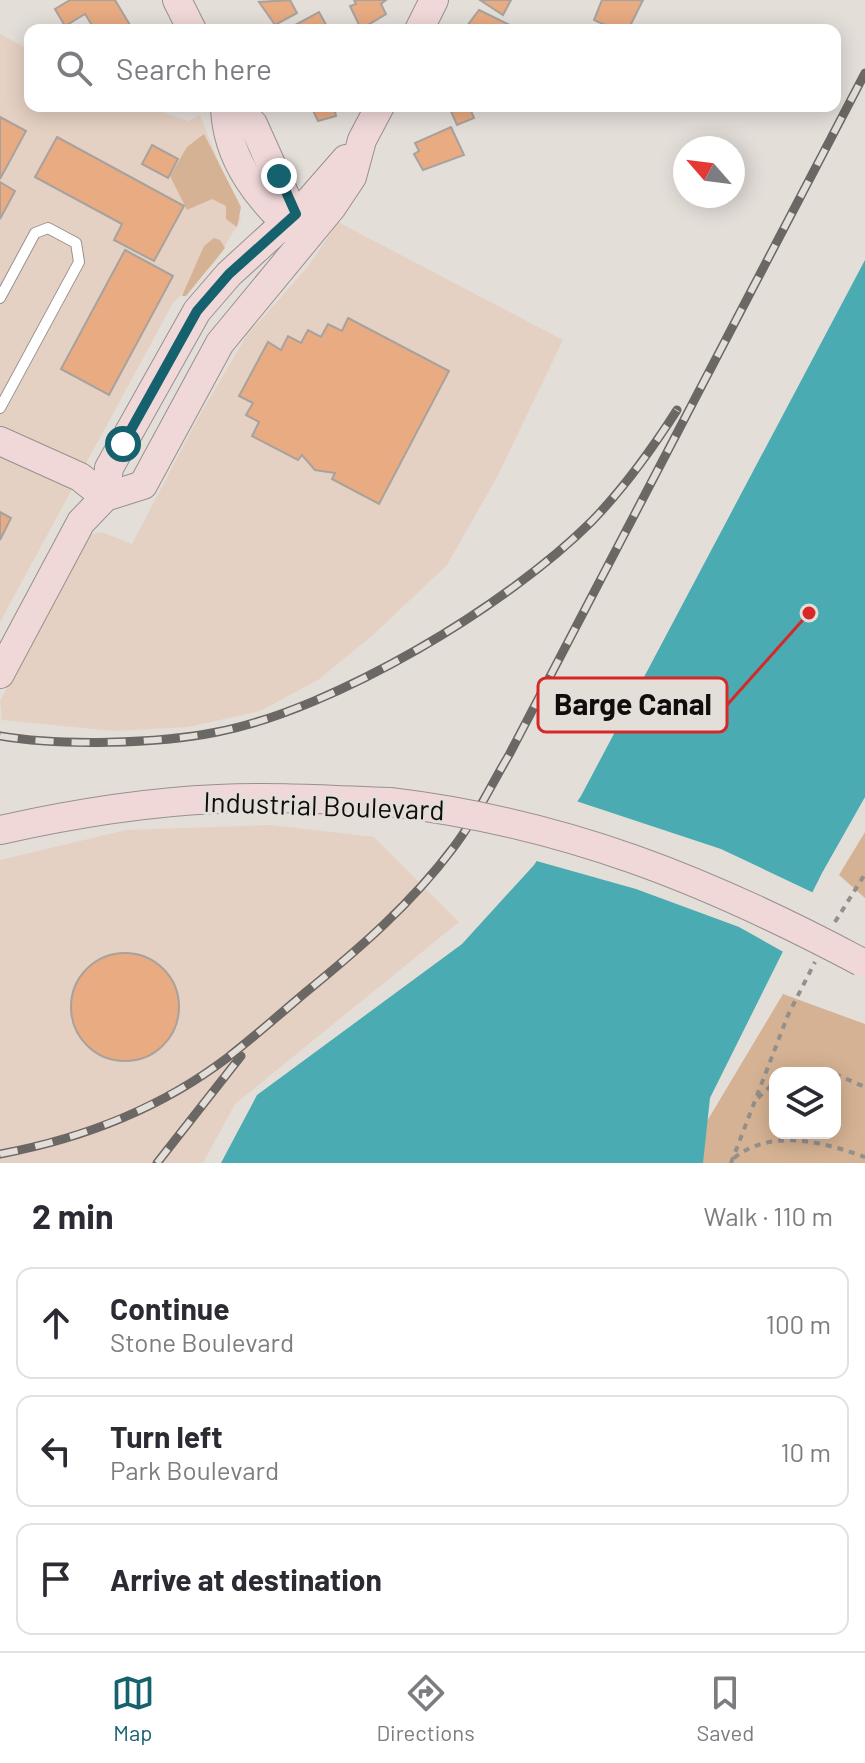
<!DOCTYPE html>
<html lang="en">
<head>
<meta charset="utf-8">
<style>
	body { margin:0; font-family:Barlow,sans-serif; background:#f2f2f3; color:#2b2b33 }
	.controls { position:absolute; right:24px; bottom:24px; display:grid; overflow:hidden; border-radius:16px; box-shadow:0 4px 20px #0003 }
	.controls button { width:72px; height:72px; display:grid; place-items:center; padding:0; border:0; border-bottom:2px solid #e1e1e2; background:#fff; color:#2b2b33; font:40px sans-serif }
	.compass { position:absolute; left:673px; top:136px; width:72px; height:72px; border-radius:50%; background:#fff; box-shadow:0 4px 20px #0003; rotate:298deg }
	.stop { position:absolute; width:24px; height:24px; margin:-18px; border:6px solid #16616e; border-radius:50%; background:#fff }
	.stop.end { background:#16616e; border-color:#fff; box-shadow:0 2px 8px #0008 }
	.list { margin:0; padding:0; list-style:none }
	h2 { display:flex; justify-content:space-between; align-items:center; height:104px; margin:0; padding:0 32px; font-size:34px }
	h2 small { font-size:26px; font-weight:400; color:#7c7c81 }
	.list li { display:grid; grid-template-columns:52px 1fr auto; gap:24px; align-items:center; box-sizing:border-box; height:112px; margin:0 16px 16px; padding:0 16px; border:2px solid #e1e1e2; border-radius:16px }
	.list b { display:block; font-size:30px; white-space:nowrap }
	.list p { margin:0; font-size:26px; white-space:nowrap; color:#7c7c81 }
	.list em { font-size:26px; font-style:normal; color:#7c7c81 }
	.icon { flex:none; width:44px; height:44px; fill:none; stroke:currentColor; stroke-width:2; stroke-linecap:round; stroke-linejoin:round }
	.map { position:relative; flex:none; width:865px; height:1163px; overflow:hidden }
	.search { position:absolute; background:#fff; box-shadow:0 4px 20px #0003; left:24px; right:24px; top:24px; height:88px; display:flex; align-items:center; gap:20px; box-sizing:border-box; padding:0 28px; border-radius:16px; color:#7c7c81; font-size:30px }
	.sheet { height:488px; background:#fff }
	nav { display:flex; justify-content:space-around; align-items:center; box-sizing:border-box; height:112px; border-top:2px solid #e1e1e2; background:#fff; font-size:22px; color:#7c7c81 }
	nav a { display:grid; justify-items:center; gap:4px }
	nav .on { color:#16616e }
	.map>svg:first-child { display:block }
	.industrial { fill:#e5d1c3 }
	.green { fill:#d5b293; fill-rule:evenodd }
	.water { fill:#4aabb2 }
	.pier { fill:#e4ded9 }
	.building { fill:#e8ab82; stroke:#a8a29e; stroke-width:2 }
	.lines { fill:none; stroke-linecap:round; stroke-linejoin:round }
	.lane-casing { stroke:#97918d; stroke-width:12 }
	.secondary-casing { stroke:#97918d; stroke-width:30 }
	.path { stroke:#938f8b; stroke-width:4; stroke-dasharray:6 6; stroke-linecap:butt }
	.lane { stroke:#fff; stroke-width:10 }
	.secondary { stroke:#f0d8d8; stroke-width:28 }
	.rail-casing { stroke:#6b6764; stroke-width:9 }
	.rail { stroke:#e4ded9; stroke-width:6; stroke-dasharray:18; stroke-linecap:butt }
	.secondary-bridge-casing { stroke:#97918d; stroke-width:30; stroke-linecap:butt }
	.secondary-bridge { stroke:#f0d8d8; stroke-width:28 }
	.route { stroke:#16616e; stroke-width:10 }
	.labels { text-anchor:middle; stroke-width:6; stroke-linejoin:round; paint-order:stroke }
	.street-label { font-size:28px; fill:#100e0c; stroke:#e4ded9 }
	.leader { fill:none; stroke:#d62828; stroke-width:3 }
	.callout-dot { fill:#d62828; stroke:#e4ded9; stroke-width:3 }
	.callout { fill:#e4ded9; stroke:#d62828; stroke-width:3 }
	.callout-label { font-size:30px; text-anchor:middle; font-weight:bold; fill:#100e0c }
</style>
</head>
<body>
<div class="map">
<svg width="865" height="1163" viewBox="0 0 865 1163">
	<rect width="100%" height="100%" fill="#e4ded9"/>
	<g class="industrial">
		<polygon points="0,34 30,50 30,106 144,106 188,121 200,115 241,219 216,261 173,303 0,622"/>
		<polygon points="338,222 563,340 497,477 447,565 374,634 318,680 260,711 188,727 114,731 2,720 0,701 85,541 89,535 102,532 132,544 198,418 247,335 307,268"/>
		<polygon points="271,825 374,837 459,922 235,1104 203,1163 0,1163 0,860 126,830"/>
	</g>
	<g class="green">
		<polygon points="204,134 241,207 237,227 226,219 226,206 212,199 187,210 170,176 187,147"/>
		<polygon points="214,238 220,240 225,248 186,296 182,296 204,246"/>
		<polygon points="865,832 865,898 839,875"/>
		<path d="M 783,994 L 865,1024 L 865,1163 L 682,1163 ZM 775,1073 L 835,1073 L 835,1133 L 775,1133 Z"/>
	</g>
	<polygon class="water" points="865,260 865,797 822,873 710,1098 703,1163 221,1163 257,1095 462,944 534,865 581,796"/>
	<polygon class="pier" points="573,800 721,849 816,894 787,954 739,927 636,889 533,860"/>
	<g class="building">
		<polygon points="70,0 115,0 133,30 95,30 85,14 65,26 55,9"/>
		<polygon points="290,0 297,13 275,25 259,2"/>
		<polygon points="354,0 386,0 381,4 386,14 361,29 350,6 356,4"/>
		<polygon points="480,0 511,0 503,15"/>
		<polygon points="602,0 643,0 628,30 616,30 594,20"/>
		<polygon points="479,10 512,26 510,30 464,30"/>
		<polygon points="319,12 329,30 286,30"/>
		<polygon points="311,106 334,106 336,116 318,121"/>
		<polygon points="458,106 469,106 474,118 457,125 450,109"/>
		<polygon points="0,117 26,131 0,179"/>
		<polygon points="451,127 464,155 423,170 414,154 419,151 415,143"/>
		<polygon points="57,137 184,206 154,261 114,240 122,224 35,177"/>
		<polygon points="152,145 178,159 168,178 142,164"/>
		<polygon points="0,182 15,191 0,219"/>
		<polygon points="125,250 173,276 109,395 61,369"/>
		<polygon points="348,318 449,371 379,504 332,479 335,473 315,470 302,455 298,460 252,436 259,422 246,415 253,403 239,396 268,342 281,350 288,336 301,343 308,330 321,337 328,324 342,331"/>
		<polygon points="0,512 11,518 0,540"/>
		<circle cx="125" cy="1007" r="54"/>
	</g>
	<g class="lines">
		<g class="lane-casing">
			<polyline id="lane" points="0,298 35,233 48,228 76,243 79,262 0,408"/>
		</g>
		<g class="secondary-casing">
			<g id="secondary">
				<polyline points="177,0 192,30"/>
				<polyline points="419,30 434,0"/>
				<path d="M 225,106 C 226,160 260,202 300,236"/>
				<polyline points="235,106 253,124 301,231"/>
				<polyline points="0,441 80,477 105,497"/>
				<polyline points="105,497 109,468 197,311 229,274 311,199 346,159"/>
				<polyline points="0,674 81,522 105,497 143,485 220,343 332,207 352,177 362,140 380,106"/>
				<path d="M 0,830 C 72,814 144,802 218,799 C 276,796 333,800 390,802"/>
			</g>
		</g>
		<g class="path">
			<polyline points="835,922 865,874"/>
			<polyline points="792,1073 822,1070 833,1073"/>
			<polyline points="835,1074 865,1087"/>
			<polyline points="758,1098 775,1082"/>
			<path d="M 734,1158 C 772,1128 823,1142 865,1157"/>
			<polyline points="731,1163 788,1015 815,962"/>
		</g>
		<use href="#lane" class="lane"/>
		<use href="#secondary" class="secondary"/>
		<g class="rail-casing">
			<g id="rail">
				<path d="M 0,736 C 59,746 158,744 217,732 C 335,709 507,606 592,521 C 624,488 652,449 677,410"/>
				<path d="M 0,1154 C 81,1139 161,1108 227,1058 C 254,1037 280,1014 306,992 C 360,948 411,904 453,848 C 475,820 491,785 509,755 L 865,73"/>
				<polyline points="157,1163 241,1056"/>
			</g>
		</g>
		<use href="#rail" class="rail"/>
		<g class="secondary-bridge-casing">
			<path id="secondary-bridge" d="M 390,802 C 565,823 707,880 861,962"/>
		</g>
		<use href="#secondary-bridge" class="secondary-bridge"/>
	</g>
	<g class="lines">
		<polyline class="route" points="123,444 197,311 229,274 296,214 279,176"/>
	</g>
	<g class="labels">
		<g class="street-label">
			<text transform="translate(324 806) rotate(2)" y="10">Industrial Boulevard</text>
		</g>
	</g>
	<path class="leader" d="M809 613L727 705"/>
	<circle class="callout-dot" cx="809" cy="613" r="8"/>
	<rect class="callout" x="538" y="678" width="189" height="54" rx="8"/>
	<g class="callout-label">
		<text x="633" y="715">Barge Canal</text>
	</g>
</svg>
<div class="controls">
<button><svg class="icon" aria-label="layers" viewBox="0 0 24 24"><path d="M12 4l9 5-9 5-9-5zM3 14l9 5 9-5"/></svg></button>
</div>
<svg class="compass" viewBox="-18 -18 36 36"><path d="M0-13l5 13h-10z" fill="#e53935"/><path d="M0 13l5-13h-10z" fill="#7c7c81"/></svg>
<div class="stop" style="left:123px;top:444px"></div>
<div class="stop end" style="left:279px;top:176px"></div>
<div class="search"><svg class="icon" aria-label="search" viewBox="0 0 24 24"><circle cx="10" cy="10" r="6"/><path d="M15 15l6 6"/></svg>Search here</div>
</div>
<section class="sheet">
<h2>2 min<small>Walk · 110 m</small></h2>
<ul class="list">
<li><svg class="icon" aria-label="ahead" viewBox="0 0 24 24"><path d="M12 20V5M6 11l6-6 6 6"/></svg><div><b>Continue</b><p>Stone Boulevard</p></div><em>100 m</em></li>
<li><svg class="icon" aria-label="left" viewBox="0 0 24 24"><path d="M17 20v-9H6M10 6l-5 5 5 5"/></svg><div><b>Turn left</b><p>Park Boulevard</p></div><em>10 m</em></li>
<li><svg class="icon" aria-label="arrive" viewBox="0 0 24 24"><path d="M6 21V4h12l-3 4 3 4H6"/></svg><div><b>Arrive at destination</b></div></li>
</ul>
</section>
<nav>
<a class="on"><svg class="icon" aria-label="map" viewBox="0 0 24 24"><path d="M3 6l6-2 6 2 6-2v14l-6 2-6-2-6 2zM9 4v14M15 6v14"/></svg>Map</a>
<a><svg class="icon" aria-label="directions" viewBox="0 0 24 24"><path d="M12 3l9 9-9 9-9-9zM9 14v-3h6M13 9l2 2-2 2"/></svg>Directions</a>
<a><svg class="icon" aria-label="saved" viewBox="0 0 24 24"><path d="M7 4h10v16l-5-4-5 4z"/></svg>Saved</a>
</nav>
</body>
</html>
